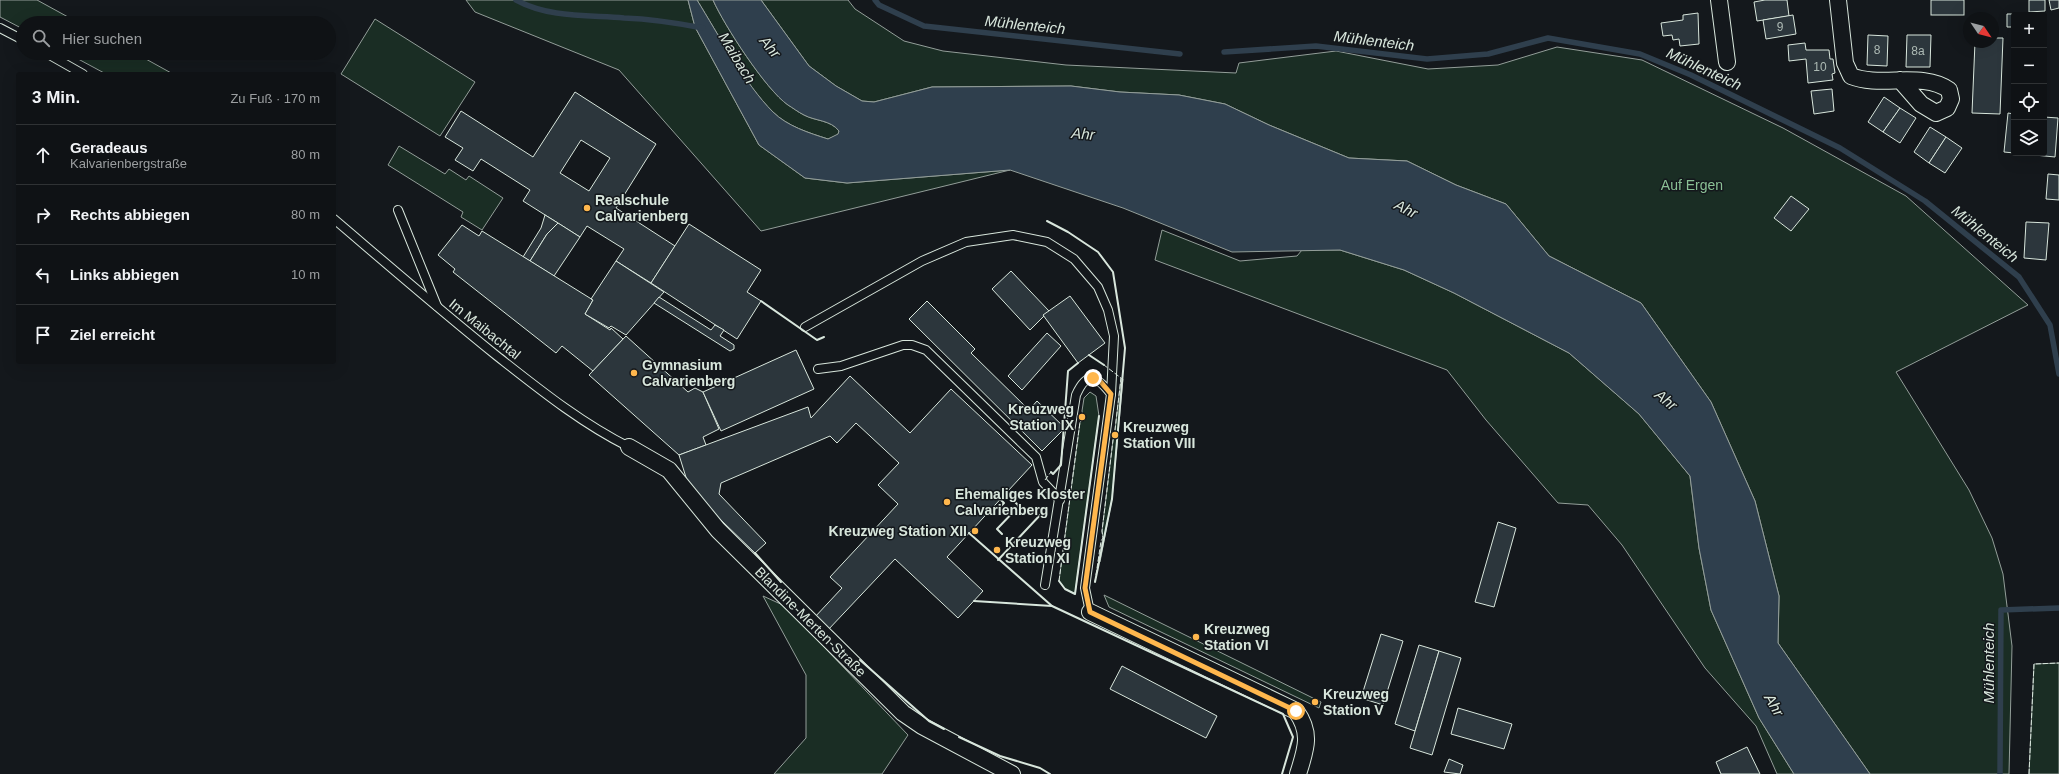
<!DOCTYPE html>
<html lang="de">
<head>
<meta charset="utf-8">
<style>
	body { margin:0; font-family:Helvetica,sans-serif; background:#181b1e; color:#f1f3f6 }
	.controls { position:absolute; right:12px; top:12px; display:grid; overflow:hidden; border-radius:4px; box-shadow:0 4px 16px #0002 }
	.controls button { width:36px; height:36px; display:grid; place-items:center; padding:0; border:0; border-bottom:1px solid #2f3234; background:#0f1215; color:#f1f3f6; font:20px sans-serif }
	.compass { position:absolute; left:1963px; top:12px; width:36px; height:36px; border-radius:50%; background:#0f1215; box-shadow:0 4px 16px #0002; rotate:125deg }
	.stop { position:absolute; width:12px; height:12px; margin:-9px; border:3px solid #ffb74d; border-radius:50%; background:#fff }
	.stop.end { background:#ffb74d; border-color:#fff; box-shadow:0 1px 4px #0008 }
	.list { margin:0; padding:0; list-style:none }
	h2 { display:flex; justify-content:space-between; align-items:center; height:52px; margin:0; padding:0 16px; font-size:17px }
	h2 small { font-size:13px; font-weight:400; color:#9b9ea0 }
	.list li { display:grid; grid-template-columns:26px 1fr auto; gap:12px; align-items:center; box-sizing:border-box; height:60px; padding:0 16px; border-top:1px solid #2f3234 }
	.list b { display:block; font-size:15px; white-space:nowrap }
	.list p { margin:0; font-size:13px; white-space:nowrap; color:#9b9ea0 }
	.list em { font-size:13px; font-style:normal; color:#9b9ea0 }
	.icon { flex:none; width:22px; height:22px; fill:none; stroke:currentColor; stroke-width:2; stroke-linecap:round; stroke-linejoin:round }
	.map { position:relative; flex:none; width:2059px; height:774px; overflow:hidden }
	.search { position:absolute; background:#0f1215; box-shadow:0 4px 16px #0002; left:16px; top:16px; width:320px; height:44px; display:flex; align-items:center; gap:10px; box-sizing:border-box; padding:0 14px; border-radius:22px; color:#9b9ea0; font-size:15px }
	.panel { position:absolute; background:#0f1215; box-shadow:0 4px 16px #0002; left:16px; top:72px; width:320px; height:292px; border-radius:4px }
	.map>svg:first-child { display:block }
	.green { fill:#1a2d24; stroke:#939e99 }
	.water { fill:#2f3f4d; stroke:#939e99 }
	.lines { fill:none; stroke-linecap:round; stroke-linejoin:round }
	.stream { stroke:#2f3f4d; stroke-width:5.5 }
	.building { fill:#2c363c; stroke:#d8e6dc; fill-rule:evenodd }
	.service-casing { stroke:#d8e6dc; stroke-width:10 }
	.minor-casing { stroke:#d8e6dc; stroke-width:18 }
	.service { stroke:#14181c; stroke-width:8 }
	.minor { stroke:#14181c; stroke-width:16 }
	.fence { stroke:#d8e6dc; stroke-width:1; stroke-dasharray:5 2; stroke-linecap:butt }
	.wall { stroke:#d8e6dc; stroke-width:2 }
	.route { stroke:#ffb74d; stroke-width:5 }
	.poi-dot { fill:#ffb74d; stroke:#14181c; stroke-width:1.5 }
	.labels { text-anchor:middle; stroke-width:3; stroke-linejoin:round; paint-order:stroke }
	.number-label { font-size:12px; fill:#adbab4 }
	.park-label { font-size:14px; fill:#8ac095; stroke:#14181c }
	.poi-label { font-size:14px; font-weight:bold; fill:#d8e6dc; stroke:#14181c; text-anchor:start }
	.street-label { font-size:14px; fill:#d8e6dc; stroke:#14181c }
	.water-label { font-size:15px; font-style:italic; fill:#d8e6dc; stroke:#14181c }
</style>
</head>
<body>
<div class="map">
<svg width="2059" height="774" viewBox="0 0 2059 774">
	<rect width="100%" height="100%" fill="#14181c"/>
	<g class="green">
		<polygon points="0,0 37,0 79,23 23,23 23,29 0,17"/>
		<polygon points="466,0 688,0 695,27 759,145 805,178 847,183 1010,170 761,231 619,70 475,12"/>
		<path d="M 697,0 L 713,0 C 724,25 766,90 788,105 C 793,108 798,112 804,115 C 815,121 831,120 839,131 L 838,135 L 828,139 C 809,133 787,126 773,112 C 745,85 718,34 697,0 Z"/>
		<polygon points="761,0 848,0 855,9 904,41 943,51 1066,65 1236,73 1239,63 1336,51 1428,69 1498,65 1557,47 1642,60 1783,128 1906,196 2028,305 1896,372 1969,490 1992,538 2003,574 2012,646 2009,774 1870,774 1778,643 1779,596 1755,501 1711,402 1641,303 1549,256 1506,204 1456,185 1407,161 1349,158 1269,125 1225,104 1179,95 1120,92 1071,86 932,87 874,102 862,101 836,86 809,66"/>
		<polygon points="375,19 475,82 440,136 341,74"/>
		<polygon points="67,53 135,53 173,74 106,74"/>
		<polygon points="399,146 445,174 449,169 466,180 469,176 503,198 482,230 461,217 463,212 388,165"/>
		<polygon points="1162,230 1240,261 1297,256 1302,250 1340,250 1404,270 1454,293 1569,353 1639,414 1690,476 1699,548 1711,610 1759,718 1794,774 1777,774 1756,726 1705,668 1622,545 1588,505 1558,503 1486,420 1447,370 1155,260"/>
		<polygon points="1121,378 1123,379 1112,499 1100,562 1098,562 1103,538 1102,531 1113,440 1116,433 1115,430"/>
		<polygon points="1090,392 1096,396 1099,416 1075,594 1065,589 1059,581 1080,422 1084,419 1082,411 1084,398"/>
		<polygon points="1104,595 1321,702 1319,708 1109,607"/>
		<polygon points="763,596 785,606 908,735 882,774 774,774 806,738 806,675"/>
		<polygon points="2059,663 2059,774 2029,774 2034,664"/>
	</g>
	<path class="water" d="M 688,0 L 697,0 C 718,34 745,84 773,112 C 787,126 809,133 828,139 L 838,134 L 839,131 C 831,120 815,121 804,115 C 798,112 793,108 788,105 C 766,90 724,25 713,0 L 761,0 L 809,66 L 836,86 L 862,101 L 874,102 L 932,87 L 1071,86 L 1120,92 L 1179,95 L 1225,104 L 1269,125 L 1349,158 L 1407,161 L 1456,185 L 1506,204 L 1549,256 L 1641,303 L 1711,402 L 1755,501 L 1779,596 L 1778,643 L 1870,774 L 1794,774 L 1759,718 L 1711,610 L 1699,548 L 1690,476 L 1639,414 L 1569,353 L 1454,293 L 1404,270 L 1340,250 L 1232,252 L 1123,208 L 1010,170 L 847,183 L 805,178 L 759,145 L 695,27 Z"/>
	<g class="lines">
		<g class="stream">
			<path d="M 516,0 C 549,18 588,15 624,18 C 650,19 677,23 703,28"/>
			<polyline points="875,0 879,5 924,26 1180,54"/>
			<polyline points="1224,52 1316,46 1427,59 1488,54 1548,38 1640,54 1691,75 1840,148 1925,201 2019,277 2050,325 2059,374"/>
			<polyline points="2000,774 2001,610 2059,608"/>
		</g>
	</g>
	<g class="building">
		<polygon points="1765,0 1787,0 1789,16 1757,21 1754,2"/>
		<rect x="1931" y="0" width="33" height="15"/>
		<polygon points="2029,0 2045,0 2045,11 2029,12"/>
		<polygon points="2049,0 2059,0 2059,8 2051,10"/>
		<polygon points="1698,13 1699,44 1680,46 1679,39 1673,40 1672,35 1663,36 1661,23 1683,20 1683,15"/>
		<polygon points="2007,14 2040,14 2040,15 2014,15 2014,27 2007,27"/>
		<polygon points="1793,15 1796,34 1766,39 1763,20"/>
		<polygon points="1868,35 1888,36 1887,66 1867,65"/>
		<polygon points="1907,35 1931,35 1930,67 1906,67"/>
		<polygon points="1993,38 2003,38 2000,114 1972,113 1975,42 1993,42"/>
		<polygon points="1805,43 1806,50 1829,50 1830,59 1833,59 1835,73 1832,74 1833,80 1808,83 1806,59 1789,61 1788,45"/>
		<polygon points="1832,89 1834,111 1814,114 1811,91"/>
		<path d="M 575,92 L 656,144 L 616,208 L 675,246 L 651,283 L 616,261 L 624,249 L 587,226 L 580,237 L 523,201 L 530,190 L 481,159 L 473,171 L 455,160 L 463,148 L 445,137 L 461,111 L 533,157 ZM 581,140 L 610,158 L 589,191 L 560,173 Z"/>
		<polygon points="1884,97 1900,108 1883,132 1868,122"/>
		<polygon points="1900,108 1916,118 1900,143 1883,132"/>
		<polygon points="2008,113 2014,114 2014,153 2044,153 2044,117 2058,118 2055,157 2004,152"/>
		<polygon points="1930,127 1946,137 1929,163 1914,152"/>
		<polygon points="1946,137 1962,148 1945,173 1929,163"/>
		<polygon points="2048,174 2059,175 2059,200 2046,199"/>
		<polygon points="1791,196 1809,209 1791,231 1774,218"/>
		<polygon points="545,215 558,223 547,234 530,261 523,257 541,228"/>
		<polygon points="2026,222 2049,223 2046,260 2024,258"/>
		<polygon points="558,223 580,237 554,276 530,261 547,234"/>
		<polygon points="689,224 761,270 747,292 761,301 737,339 651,283"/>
		<polygon points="462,225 479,236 482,231 593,300 585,314 610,330 611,328 623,339 593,371 562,346 556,353 453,272 455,269 438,255"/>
		<polygon points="616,261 664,292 626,335 611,326 609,328 585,314 593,300 591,299"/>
		<polygon points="1011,271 1049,311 1030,330 992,289"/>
		<polygon points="1070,296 1105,343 1078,363 1043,315"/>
		<polygon points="659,297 711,330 715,325 724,330 720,336 734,345 734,349 730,351 654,303"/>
		<polygon points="927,301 975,349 971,353 1029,410 1037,401 1065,428 1042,451 909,319"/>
		<polygon points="1047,333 1061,346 1022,390 1008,376"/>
		<polygon points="626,336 688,392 695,388 703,392 719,429 703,437 706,445 679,455 589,375"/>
		<polygon points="796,350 814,389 721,431 703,392"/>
		<polygon points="850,376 910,433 951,389 1032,465 947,557 983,591 958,618 895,559 827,631 814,618 842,588 830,577 898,504 878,485 899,463 856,423 837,443 830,436 721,483 719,494 766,543 755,553 690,490 679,455 808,407 811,418"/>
		<polygon points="1498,522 1516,528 1494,607 1475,602"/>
		<polygon points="1381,634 1403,641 1383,705 1361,698"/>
		<polygon points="1419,645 1439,651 1415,731 1395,724"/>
		<polygon points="1439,651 1461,658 1432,755 1410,748"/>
		<polygon points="1122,666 1217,716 1206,738 1110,689"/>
		<polygon points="1458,708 1512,724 1504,749 1451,734"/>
		<polygon points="1747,747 1760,774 1721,774 1716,762"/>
		<polygon points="1449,759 1463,765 1460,774 1444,772"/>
	</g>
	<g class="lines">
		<g class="service-casing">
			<g id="service">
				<polyline points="0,28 23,40"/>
				<polyline points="46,53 83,74"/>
				<polyline points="398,210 437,306"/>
				<path d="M 334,219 C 388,265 441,311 497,356 C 539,389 581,423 629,447"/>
				<polyline points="805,327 922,261 966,242 1013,235 1047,242 1074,259 1098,287 1108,310 1114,336 1111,394"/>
				<polyline points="818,369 841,366 903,345 912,345 926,350 1036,457 1043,482 1060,500"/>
				<path d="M 1045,585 L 1076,395 C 1087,371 1096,375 1111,394 L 1085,588 L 1090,612"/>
			</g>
		</g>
		<g class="minor-casing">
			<g id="minor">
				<polyline points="1719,0 1727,62"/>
				<path d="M 1838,0 L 1845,63 L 1851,76 C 1880,88 1923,71 1949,90 L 1951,99 L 1947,108 L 1936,113 L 1921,104 L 1900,80"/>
				<path id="s1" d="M 629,447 L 669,470 L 718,530 L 903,713 L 922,726 L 1012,774"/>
				<path d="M 1090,612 L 1296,711 C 1312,733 1306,749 1298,774"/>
			</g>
		</g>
		<use href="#service" class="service"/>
		<use href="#minor" class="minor"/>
		<g class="fence">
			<polyline points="1045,480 1051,472"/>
			<polyline points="1059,581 1080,422 1083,419"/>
			<polyline points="1095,582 1101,541 1103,538 1102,531 1113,440 1116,433 1115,430 1121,378 1104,365"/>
			<polyline points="2029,774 2034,664 2059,663"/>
		</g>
		<g class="wall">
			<polyline points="1047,221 1068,232 1098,252 1113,272 1125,348 1112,499 1095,582"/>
			<polyline points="761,301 817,340 824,337"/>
			<polyline points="1089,355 1104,365"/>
			<polyline points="1051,472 1053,474 1061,465 1068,371 1078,363"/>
			<polyline points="1000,499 1004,503 1001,506"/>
			<polyline points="969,533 1052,606"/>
			<polyline points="1002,534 997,529 1019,506 1006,493"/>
			<polyline points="755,553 781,582"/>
			<polyline points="998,560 1042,513"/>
			<polyline points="1059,581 1065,589 1075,594 1099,416"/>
			<polyline points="974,601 1052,606 1283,714 1293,737 1282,774"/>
			<polyline points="860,660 929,721 944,729"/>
			<polyline points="959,737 1000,756 1040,768 1050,774"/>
		</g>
	</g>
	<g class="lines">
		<polyline class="route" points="1093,378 1100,381 1111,394 1085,588 1090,612 1296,711"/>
	</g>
	<g class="poi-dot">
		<circle cx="587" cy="208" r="4"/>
		<circle cx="634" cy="373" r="4"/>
		<circle cx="1082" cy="417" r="4"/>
		<circle cx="1115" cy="435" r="4"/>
		<circle cx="947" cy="502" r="4"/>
		<circle cx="975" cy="531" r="4"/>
		<circle cx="997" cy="550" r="4"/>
		<circle cx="1196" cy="637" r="4"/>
		<circle cx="1315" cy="702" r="4"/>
	</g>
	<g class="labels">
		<g class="number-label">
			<text x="1780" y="31">9</text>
			<text x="1877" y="54">8</text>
			<text x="1918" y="55">8a</text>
			<text x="1820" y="71">10</text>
		</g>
		<g class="park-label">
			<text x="1692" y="190">Auf Ergen</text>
		</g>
		<g class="poi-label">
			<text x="595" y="205">Realschule<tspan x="595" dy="16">Calvarienberg</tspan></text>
			<text x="642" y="370">Gymnasium<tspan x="642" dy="16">Calvarienberg</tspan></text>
			<text x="1074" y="414" text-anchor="end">Kreuzweg<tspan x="1074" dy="16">Station IX</tspan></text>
			<text x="1123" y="432">Kreuzweg<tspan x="1123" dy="16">Station VIII</tspan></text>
			<text x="955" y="499">Ehemaliges Kloster<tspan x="955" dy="16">Calvarienberg</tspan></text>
			<text x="967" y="536" text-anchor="end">Kreuzweg Station XII</text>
			<text x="1005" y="547">Kreuzweg<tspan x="1005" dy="16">Station XI</tspan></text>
			<text x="1204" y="634">Kreuzweg<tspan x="1204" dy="16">Station VI</tspan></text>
			<text x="1323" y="699">Kreuzweg<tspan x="1323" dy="16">Station V</tspan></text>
		</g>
		<g class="street-label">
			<text transform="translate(485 329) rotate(39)" y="5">Im Maibachtal</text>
			<text dy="5" stroke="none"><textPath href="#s1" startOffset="254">Blandine-Merten-Straße</textPath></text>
		</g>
		<g class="water-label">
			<text transform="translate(1025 25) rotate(6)" y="5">Mühlenteich</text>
			<text transform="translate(1374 41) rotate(7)" y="5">Mühlenteich</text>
			<text transform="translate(770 47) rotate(50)" y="5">Ahr</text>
			<text transform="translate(737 58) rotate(59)" y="5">Maibach</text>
			<text transform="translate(1704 69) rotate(25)" y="5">Mühlenteich</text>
			<text transform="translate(1083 134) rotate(5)" y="5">Ahr</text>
			<text transform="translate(1406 209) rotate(27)" y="5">Ahr</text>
			<text transform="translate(1985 234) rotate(39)" y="5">Mühlenteich</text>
			<text transform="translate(1666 400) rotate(39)" y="5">Ahr</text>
			<text transform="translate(1989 663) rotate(-90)" y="5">Mühlenteich</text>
			<text transform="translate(1774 705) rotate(60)" y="5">Ahr</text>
		</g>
	</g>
</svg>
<div class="controls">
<button>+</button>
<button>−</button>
<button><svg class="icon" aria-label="locate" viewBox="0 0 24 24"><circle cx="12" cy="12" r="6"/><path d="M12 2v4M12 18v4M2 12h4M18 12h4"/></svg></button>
<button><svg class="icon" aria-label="layers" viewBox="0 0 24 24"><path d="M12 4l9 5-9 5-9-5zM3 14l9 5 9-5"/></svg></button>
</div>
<svg class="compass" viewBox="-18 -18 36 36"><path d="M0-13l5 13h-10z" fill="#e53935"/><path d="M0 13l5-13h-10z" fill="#9b9ea0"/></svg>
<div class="stop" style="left:1296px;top:711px"></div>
<div class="stop end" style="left:1093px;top:378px"></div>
<div class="search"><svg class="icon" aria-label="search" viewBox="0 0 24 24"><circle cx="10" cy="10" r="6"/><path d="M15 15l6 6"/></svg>Hier suchen</div>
<section class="panel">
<h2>3 Min.<small>Zu Fuß · 170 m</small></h2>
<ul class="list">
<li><svg class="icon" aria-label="ahead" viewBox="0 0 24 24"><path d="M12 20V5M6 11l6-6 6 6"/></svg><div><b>Geradeaus</b><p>Kalvarienbergstraße</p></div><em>80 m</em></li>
<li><svg class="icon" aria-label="right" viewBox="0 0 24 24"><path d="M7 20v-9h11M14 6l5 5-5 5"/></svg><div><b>Rechts abbiegen</b></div><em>80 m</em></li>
<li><svg class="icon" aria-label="left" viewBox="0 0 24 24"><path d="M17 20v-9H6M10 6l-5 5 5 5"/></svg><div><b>Links abbiegen</b></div><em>10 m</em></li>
<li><svg class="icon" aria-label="arrive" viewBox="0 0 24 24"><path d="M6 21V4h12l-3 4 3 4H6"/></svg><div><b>Ziel erreicht</b></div></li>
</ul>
</section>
</div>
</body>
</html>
